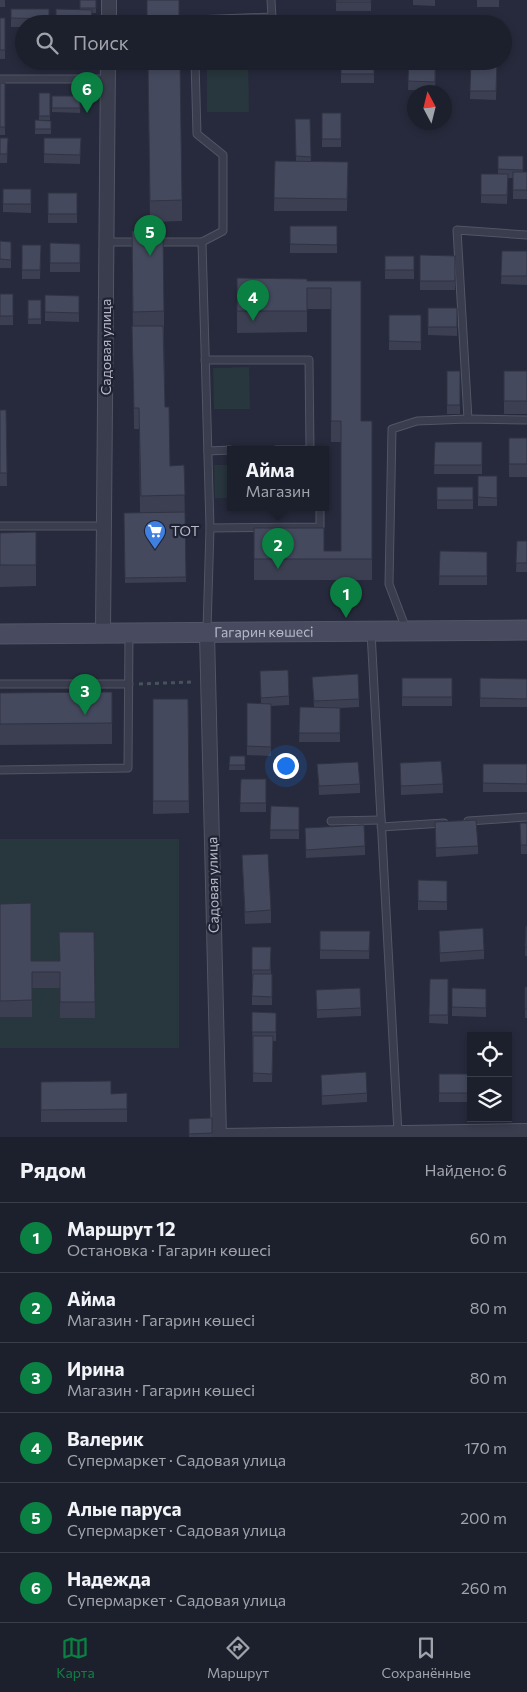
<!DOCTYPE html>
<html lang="ru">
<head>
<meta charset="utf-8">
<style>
	body { margin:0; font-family:Commissioner,sans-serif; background:#292d39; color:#f1f3f6 }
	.controls { position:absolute; right:15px; bottom:15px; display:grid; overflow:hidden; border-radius:0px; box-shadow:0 2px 8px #0003 }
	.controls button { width:45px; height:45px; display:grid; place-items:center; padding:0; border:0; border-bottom:1px solid #3a3e49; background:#1c202d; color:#f1f3f6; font:25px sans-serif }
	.compass { position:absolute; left:407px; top:85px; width:45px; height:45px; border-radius:50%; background:#1c202d; box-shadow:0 2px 8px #0003; rotate:353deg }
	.you { position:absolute; left:285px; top:765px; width:18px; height:18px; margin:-12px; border:4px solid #fff; border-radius:50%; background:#1a73e8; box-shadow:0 0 0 8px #1a73e833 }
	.badge { display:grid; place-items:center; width:32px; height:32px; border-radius:50%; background:#0b8043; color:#fff; font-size:16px; font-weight:700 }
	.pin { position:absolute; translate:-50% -41px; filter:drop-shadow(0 1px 2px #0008) }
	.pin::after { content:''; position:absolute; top:26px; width:18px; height:15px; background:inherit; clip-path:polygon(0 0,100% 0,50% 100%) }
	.popup { position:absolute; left:227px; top:446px; width:102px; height:65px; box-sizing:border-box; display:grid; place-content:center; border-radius:0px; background:#1c202d; filter:drop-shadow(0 1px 4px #0005); font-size:16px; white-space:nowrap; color:#a0a3aa }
	.popup b { font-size:19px; color:#f1f3f6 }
	.popup::after { content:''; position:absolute; left:50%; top:100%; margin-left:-10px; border:10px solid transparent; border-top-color:#1c202d }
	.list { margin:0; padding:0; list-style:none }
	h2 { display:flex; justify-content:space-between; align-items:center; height:65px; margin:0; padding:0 20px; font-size:21px }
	h2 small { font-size:16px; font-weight:400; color:#a0a3aa }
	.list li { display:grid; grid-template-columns:32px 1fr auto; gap:15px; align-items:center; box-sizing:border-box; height:70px; padding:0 20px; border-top:1px solid #3a3e49 }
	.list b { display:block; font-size:19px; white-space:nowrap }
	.list p { margin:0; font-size:16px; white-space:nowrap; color:#a0a3aa }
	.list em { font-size:16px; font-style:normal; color:#a0a3aa }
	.icon { flex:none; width:28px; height:28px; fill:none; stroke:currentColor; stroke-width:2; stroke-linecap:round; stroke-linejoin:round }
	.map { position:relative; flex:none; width:527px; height:1137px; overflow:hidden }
	.search { position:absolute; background:#1c202d; box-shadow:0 2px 8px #0003; left:15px; right:15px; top:15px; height:55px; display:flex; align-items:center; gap:12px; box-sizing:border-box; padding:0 18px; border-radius:28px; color:#a0a3aa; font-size:19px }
	.sheet { height:485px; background:#1c202d }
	nav { display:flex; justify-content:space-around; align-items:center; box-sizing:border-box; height:70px; border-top:1px solid #3a3e49; background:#1c202d; font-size:14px; color:#a0a3aa }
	nav a { display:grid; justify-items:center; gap:2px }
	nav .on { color:#0b8043 }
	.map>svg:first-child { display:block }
	.green { fill:#28363d }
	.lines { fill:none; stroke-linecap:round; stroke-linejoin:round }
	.lane-casing { stroke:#525565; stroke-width:9 }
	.street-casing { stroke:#525565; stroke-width:16 }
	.secondary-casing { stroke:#525565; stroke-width:21 }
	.path { stroke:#46535a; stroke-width:3; stroke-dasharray:4 4; stroke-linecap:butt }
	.lane { stroke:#3a3d4d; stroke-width:7 }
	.street { stroke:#3a3d4d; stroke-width:14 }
	.secondary { stroke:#484b5f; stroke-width:19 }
	.wall { fill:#3b3f51 }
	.building { fill:#45495e; stroke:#303342 }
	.labels { text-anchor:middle; stroke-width:4.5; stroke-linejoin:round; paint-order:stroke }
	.street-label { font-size:14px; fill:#b6b8c8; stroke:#1f2232 }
	.poi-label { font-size:14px; fill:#b6b8c8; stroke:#1f2232; text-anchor:start }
</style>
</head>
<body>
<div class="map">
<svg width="527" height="1137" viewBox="0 0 527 1137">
	<rect width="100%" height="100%" fill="#262a3c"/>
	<g class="green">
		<polygon points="207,61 248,61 249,112 207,112"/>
		<polygon points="249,367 250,409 214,409 213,368"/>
		<polygon points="214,465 230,465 230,498 215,498"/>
		<rect x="0" y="839" width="179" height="209"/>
	</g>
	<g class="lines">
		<g class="lane-casing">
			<g id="lane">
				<polyline points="195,24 195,20 272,17 271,0"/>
				<polyline points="195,61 197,134 223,155 223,231 202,242 210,528 207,630"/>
				<polyline points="0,79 108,79"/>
				<polyline points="107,242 141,242"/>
				<polyline points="155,242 202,242"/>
				<polyline points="205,360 309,360 310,450"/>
				<polyline points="468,419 457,230 527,235"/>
				<polyline points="276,450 310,450"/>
				<polyline points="208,451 230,450"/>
				<polyline points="0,526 104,526"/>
				<polyline points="210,528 320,527 320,508"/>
				<polyline points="406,629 389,584 392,429 417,421 468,419 527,420"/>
				<polyline points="371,632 398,1133"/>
				<polyline points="0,684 129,684"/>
				<polyline points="0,770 128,768 129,634"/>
				<polyline points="331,821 381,820"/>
				<polyline points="468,821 527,817"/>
				<polyline points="381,827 444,823"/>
			</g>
		</g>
		<g class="street-casing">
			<g id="street">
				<polyline points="109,24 109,0"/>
				<polyline points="103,633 108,61"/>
				<polyline points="207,633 219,1137"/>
				<polyline points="219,1136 527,1131"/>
			</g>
		</g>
		<g class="secondary-casing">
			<g id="secondary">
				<path id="s1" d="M 0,634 L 527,630"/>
			</g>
		</g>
		<polyline class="path" points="139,684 193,682"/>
		<use href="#lane" class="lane"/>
		<use href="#street" class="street"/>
		<use href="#secondary" class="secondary"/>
	</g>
	<g class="wall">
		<rect x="0" y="0" width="5" height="7"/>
		<polygon points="80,0 96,0 96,13 92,13 80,9"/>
		<rect x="336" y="0" width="35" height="11"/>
		<polygon points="413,0 435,0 435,6 413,5"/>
		<rect x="477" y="0" width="22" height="7"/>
		<polygon points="11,9 49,9 49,24 24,24 24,27 11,27"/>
		<rect x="0" y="18" width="5" height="41"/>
		<rect x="52" y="61" width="30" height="4"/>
		<polygon points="148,61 182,200 182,221 150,222"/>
		<rect x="341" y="61" width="33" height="22"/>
		<polygon points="409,61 436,61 435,90 408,90"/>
		<polygon points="471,61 497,61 496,100 470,99"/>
		<rect x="0" y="83" width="5" height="52"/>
		<rect x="39" y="93" width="11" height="27"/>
		<polygon points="52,96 80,96 80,113 52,112"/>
		<rect x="322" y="113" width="19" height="34"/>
		<polygon points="295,119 310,119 311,162 348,162 347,211 274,211 275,161 296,161"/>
		<polygon points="35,120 51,121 51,134 35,134"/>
		<polygon points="0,138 8,138 7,163 0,163"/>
		<polygon points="44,138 81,138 80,164 44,163"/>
		<polygon points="498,156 523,156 523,172 527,172 527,199 513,199 513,178 508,178 507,204 481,203 481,174 498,174"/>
		<polygon points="3,189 31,189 31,213 3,212"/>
		<rect x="48" y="193" width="29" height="30"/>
		<rect x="290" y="226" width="47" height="27"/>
		<polygon points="0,241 11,242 11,268 0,268"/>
		<polygon points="50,243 80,244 80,272 50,272"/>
		<polygon points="22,245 41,245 40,279 22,279"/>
		<polygon points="502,251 527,251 527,285 501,284"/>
		<polygon points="132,252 164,311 164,332 165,407 170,466 184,465 186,582 125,583 124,513 140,513 139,429 134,429"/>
		<polygon points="420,255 455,256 455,290 420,290"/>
		<rect x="385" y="256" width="29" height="23"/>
		<polygon points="237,278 307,281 361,281 361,421 372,421 372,580 254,580 254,528 324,551 341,551 341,442 331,442 331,309 307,309 307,332 237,333"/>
		<rect x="0" y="294" width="13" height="31"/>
		<polygon points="45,295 79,296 79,322 45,321"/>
		<rect x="28" y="300" width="13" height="24"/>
		<polygon points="428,308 457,308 457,336 428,335"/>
		<rect x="389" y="315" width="32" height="35"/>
		<rect x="447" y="371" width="13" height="43"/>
		<rect x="504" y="371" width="23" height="43"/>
		<polygon points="0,410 6,410 7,486 0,486"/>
		<rect x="509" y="438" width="18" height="39"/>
		<polygon points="435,442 482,442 482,474 434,474"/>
		<rect x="478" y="476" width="19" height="30"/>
		<rect x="437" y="487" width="36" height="22"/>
		<polygon points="36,532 36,586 0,587 0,533"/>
		<polygon points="517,541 527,541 527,572 516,572"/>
		<polygon points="440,551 487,552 487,585 439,585"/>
		<polygon points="260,671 289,696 289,705 271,706 271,756 247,755 247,703 261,703"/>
		<polygon points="312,677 359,699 359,707 340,708 340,742 299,742 300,707 314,707"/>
		<rect x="402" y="678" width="50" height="28"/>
		<polygon points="480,678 527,679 527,707 480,707"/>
		<polygon points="112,692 112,744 0,745 0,693"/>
		<polygon points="153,699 188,699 189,813 153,814"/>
		<polygon points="230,756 245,756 245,770 229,770"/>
		<polygon points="400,763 443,784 443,793 401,795"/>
		<polygon points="317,764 360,784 360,793 319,795"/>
		<rect x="483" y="764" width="44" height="28"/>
		<polygon points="241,779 266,779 266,812 240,812"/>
		<polygon points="271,806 299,807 299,839 270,839"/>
		<polygon points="435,822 478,846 478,854 436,857"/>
		<polygon points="520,823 527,823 527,854 521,854"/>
		<polygon points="305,828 365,846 365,855 306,858"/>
		<polygon points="242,855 271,910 271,923 245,924"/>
		<polygon points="418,880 447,881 447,910 418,910"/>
		<polygon points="0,904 31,961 60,961 94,932 95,1018 60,1018 60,988 32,988 32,1017 0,1017"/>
		<polygon points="526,926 527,926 527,956 525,956"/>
		<polygon points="320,931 370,931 369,959 320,959"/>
		<polygon points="439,931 484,950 484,959 440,962"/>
		<polygon points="252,947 271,947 271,974 272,974 272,1005 252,1005"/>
		<polygon points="430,979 448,979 448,1024 429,1023"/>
		<rect x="525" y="987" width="2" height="31"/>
		<polygon points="452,988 486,989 486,1017 452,1016"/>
		<polygon points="316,990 361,1008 361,1016 317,1018"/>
		<polygon points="252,1012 276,1013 276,1041 273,1041 272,1082 253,1082"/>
		<rect x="439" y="1074" width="32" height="28"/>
		<polygon points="321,1075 367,1093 367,1102 322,1105"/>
		<polygon points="41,1082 111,1094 127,1093 127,1122 41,1122"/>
		<polygon points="212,1118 212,1137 189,1137 189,1119"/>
	</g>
	<g class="building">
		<rect x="80" y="0" width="16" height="8"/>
		<rect x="147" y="0" width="32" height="24"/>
		<rect x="336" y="0" width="35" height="2"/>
		<polygon points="11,9 49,9 49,19 11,18"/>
		<polygon points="56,9 92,10 91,24 56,24"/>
		<rect x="0" y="18" width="5" height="32"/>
		<polygon points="148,61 180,61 182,200 150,201"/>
		<rect x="341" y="61" width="33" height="13"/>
		<polygon points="409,61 435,61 435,82 408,81"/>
		<polygon points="471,61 497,61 496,91 470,91"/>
		<rect x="0" y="83" width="5" height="44"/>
		<rect x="39" y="93" width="11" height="23"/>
		<rect x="52" y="96" width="28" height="12"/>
		<rect x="322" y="113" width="19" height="26"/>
		<polygon points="295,119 310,119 311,157 296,156"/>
		<polygon points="35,120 51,121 51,129 35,129"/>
		<polygon points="0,138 8,138 7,154 0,154"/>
		<polygon points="44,138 81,138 80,155 44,154"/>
		<polygon points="498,156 523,156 523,170 498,169"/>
		<polygon points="275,161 348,162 347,199 274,198"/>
		<rect x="513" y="172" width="14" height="18"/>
		<polygon points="481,174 508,174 507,195 481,195"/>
		<rect x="3" y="189" width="28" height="15"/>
		<rect x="48" y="193" width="29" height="21"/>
		<polygon points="290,226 337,226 337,245 290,244"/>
		<polygon points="132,231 163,231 164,311 133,312"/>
		<polygon points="0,241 11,242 11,260 0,259"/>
		<polygon points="50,243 80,244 80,263 50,263"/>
		<polygon points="22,245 41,245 40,270 22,270"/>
		<polygon points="502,251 527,251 527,276 501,276"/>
		<polygon points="420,255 455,256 455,281 420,281"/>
		<rect x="385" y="256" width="29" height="14"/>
		<polygon points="237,278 307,279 307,281 361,281 361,421 372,421 372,559 254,559 254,528 324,528 324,551 341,551 341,421 331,421 331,288 307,288 307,311 237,311"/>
		<rect x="0" y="294" width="13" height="22"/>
		<polygon points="45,295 79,296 79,313 45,312"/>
		<rect x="28" y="300" width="13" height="19"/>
		<rect x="428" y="308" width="29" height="19"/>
		<polygon points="389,315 421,315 421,342 389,341"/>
		<polygon points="132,326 163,326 165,407 169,407 170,466 184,465 185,495 141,496 139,408 134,408"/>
		<rect x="447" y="371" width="13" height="34"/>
		<rect x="504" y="371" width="23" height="30"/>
		<polygon points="0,410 6,410 7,473 0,473"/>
		<rect x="509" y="438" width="18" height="26"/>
		<polygon points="435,442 482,442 482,465 434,465"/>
		<polygon points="478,476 497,476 497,498 478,497"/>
		<rect x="437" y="487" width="36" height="13"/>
		<polygon points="185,512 186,577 125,578 124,513"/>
		<polygon points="36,532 36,565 0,565 0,533"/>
		<polygon points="517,541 527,541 527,563 516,563"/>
		<polygon points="440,551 487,552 487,576 439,576"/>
		<polygon points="288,670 289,696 261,698 260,671"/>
		<polygon points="358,674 359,699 314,701 312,677"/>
		<rect x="402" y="678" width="50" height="19"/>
		<polygon points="480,678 527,679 527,699 480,698"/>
		<polygon points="112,692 112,723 0,724 0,693"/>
		<polygon points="153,699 188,699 189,801 153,801"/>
		<polygon points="247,703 271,704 271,747 247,746"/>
		<polygon points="300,707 340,708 340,733 299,733"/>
		<polygon points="230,756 245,756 245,765 229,765"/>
		<polygon points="441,761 443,784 401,786 400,763"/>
		<polygon points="358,762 360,784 319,786 317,764"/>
		<polygon points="483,764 527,764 527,784 483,783"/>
		<polygon points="241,779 266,779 266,803 240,803"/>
		<polygon points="271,806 299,807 299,830 270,830"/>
		<polygon points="476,820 478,846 436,848 435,822"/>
		<polygon points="520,823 527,823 527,845 521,845"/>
		<polygon points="364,825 365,846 306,850 305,828"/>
		<polygon points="268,854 271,910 245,912 242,855"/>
		<polygon points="418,880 447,881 447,902 418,901"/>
		<polygon points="31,903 31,961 60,961 59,932 94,932 95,1002 60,1002 60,972 32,972 32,1000 0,1001 0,904"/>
		<polygon points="526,926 527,926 527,947 525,947"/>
		<polygon points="483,928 484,950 440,953 439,931"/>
		<polygon points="320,931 370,931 369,951 320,950"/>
		<polygon points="252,947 271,947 270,970 252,970"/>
		<polygon points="253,974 272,974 272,997 252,996"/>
		<polygon points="430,979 448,979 448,1015 429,1015"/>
		<rect x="525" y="987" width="2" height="22"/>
		<polygon points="360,988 361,1008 317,1010 316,990"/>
		<polygon points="452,988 486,989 486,1008 452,1007"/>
		<polygon points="252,1012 276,1013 276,1032 252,1032"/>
		<polygon points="253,1036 273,1036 272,1074 253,1073"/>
		<polygon points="366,1072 367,1093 322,1096 321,1075"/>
		<rect x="439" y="1074" width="32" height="19"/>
		<polygon points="111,1081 111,1094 127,1093 127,1109 41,1110 41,1082"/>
		<polygon points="212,1118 212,1133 189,1134 189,1119"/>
	</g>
	<defs>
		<g id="supermarket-pin" transform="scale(1.125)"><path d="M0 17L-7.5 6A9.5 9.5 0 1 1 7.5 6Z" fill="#3f7fe0" stroke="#1f2232"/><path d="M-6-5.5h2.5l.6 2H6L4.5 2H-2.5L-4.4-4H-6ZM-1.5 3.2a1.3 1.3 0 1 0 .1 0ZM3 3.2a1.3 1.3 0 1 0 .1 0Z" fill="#fff"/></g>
	</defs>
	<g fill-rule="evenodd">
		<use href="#supermarket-pin" x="155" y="531"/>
	</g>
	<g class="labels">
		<g class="street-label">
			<text transform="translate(106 347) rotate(-90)" y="5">Садовая улица</text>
			<text dy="5" stroke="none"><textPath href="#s1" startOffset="264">Гагарин көшесі</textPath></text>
			<text transform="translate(213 885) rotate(-91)" y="5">Садовая улица</text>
		</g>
		<g class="poi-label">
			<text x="171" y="536">ТОТ</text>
		</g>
	</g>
</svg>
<div class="controls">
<button><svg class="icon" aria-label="locate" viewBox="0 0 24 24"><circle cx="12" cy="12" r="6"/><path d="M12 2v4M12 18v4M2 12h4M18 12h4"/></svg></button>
<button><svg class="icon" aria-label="layers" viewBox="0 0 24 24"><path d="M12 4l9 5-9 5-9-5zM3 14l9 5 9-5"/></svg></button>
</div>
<svg class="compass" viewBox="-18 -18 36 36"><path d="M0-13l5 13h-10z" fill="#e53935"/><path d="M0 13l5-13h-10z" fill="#a0a3aa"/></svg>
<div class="you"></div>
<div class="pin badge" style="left:346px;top:618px">1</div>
<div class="pin badge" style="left:278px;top:569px">2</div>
<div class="popup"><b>Айма</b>Магазин</div>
<div class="pin badge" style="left:85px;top:715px">3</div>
<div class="pin badge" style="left:253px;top:321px">4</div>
<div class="pin badge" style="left:150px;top:256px">5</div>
<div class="pin badge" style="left:87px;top:113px">6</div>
<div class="search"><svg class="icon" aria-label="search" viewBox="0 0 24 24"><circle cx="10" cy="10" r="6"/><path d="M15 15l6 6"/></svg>Поиск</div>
</div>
<section class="sheet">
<h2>Рядом<small>Найдено: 6</small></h2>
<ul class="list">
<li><span class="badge">1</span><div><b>Маршрут 12</b><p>Остановка · Гагарин көшесі</p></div><em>60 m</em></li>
<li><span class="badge">2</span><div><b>Айма</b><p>Магазин · Гагарин көшесі</p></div><em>80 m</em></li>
<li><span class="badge">3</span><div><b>Ирина</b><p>Магазин · Гагарин көшесі</p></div><em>80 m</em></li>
<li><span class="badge">4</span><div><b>Валерик</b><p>Супермаркет · Садовая улица</p></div><em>170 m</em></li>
<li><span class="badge">5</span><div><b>Алые паруса</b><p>Супермаркет · Садовая улица</p></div><em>200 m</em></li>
<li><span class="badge">6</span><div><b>Надежда</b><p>Супермаркет · Садовая улица</p></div><em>260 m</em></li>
</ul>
</section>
<nav>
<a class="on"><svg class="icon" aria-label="map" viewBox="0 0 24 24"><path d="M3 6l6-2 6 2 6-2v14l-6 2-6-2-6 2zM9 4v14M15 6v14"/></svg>Карта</a>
<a><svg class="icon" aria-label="directions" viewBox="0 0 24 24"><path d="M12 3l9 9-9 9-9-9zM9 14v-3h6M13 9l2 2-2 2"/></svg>Маршрут</a>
<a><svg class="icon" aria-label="saved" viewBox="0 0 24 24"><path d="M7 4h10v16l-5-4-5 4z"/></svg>Сохранённые</a>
</nav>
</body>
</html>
